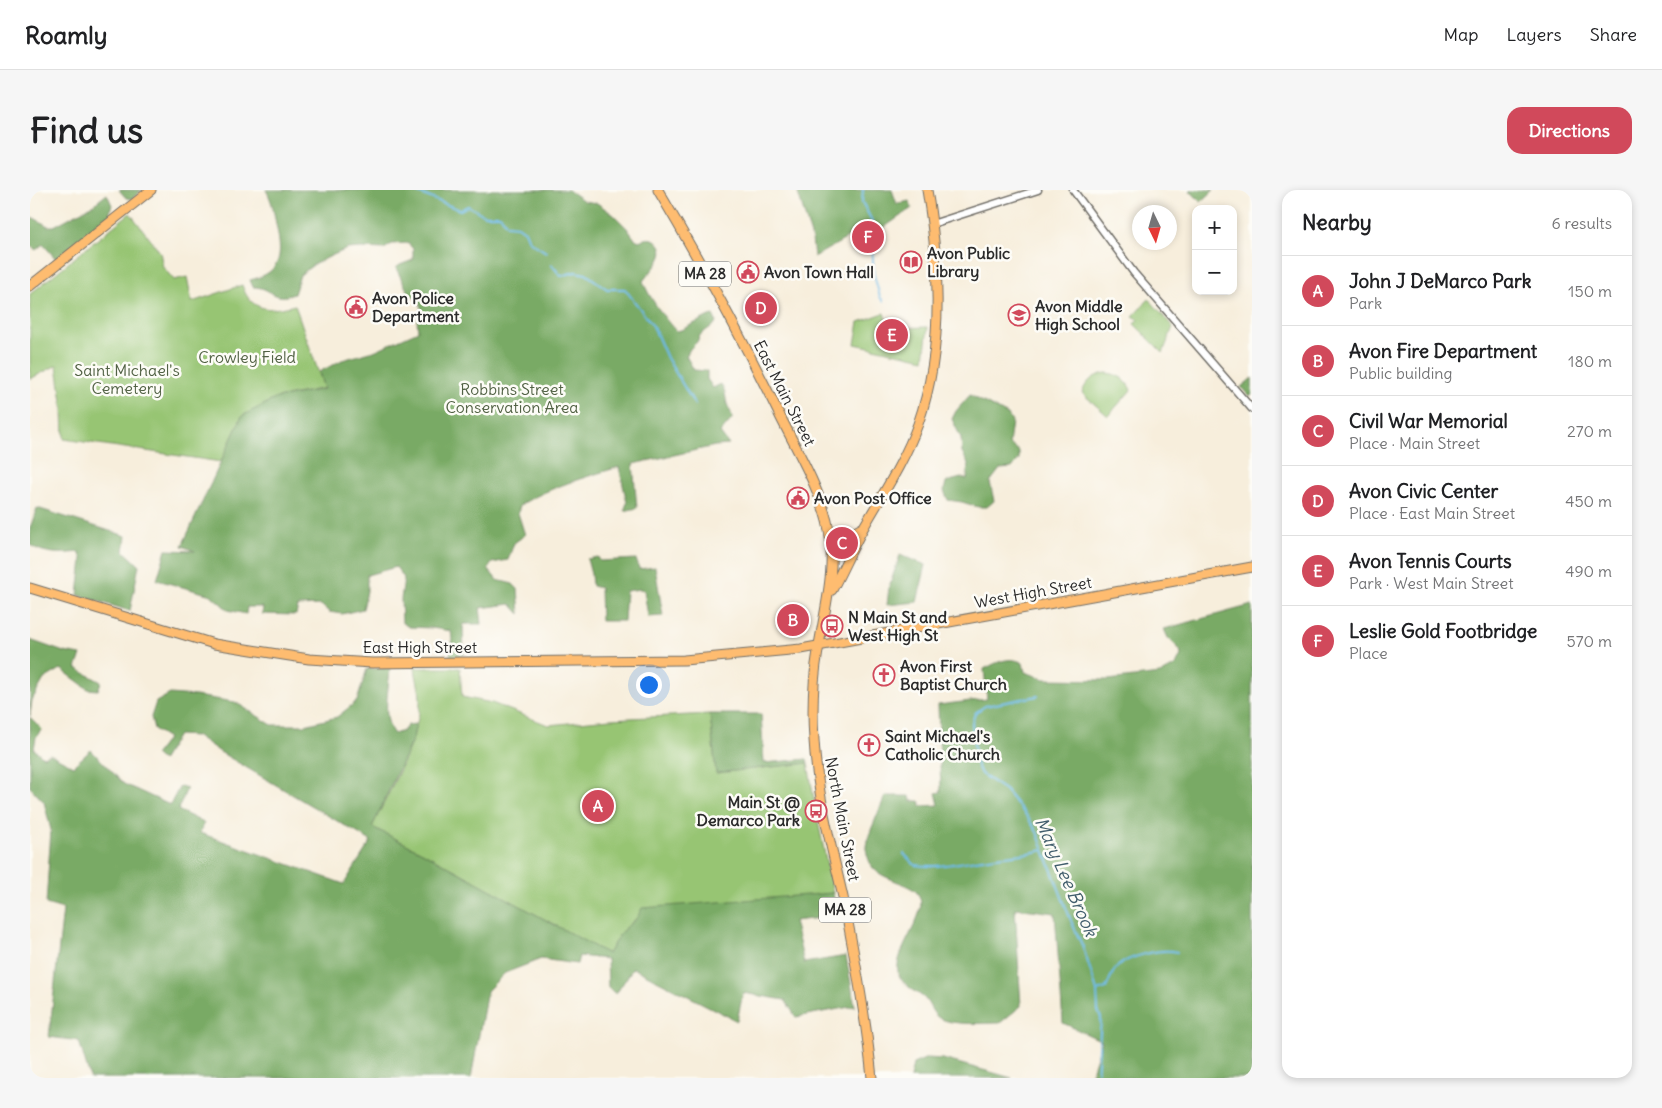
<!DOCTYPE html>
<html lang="en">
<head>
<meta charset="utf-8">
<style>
	body { margin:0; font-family:Delius,sans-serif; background:#f6f6f6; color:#202124 }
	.controls { position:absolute; right:15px; top:15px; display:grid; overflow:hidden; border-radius:10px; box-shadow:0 2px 8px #0003 }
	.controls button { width:45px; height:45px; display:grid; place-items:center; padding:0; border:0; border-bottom:1px solid #e0e0e0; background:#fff; color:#202124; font:25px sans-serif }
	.compass { position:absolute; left:1102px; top:15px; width:45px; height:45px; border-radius:50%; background:#fff; box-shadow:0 2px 8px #0003; rotate:175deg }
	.you { position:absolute; left:618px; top:494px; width:18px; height:18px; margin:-12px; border:4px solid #fff; border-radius:50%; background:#1a73e8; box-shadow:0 0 0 8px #1a73e833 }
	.badge { display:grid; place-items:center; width:32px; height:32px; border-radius:50%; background:#d1495b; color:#fff; font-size:16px; font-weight:700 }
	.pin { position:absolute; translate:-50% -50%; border:2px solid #fff; box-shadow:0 1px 5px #0006 }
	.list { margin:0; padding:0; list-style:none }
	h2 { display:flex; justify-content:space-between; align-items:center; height:65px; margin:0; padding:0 20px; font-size:21px }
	h2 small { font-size:16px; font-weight:400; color:#757577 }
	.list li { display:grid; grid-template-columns:32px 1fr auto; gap:15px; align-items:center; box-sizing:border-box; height:70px; padding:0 20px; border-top:1px solid #e0e0e0 }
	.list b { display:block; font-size:19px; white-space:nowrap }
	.list p { margin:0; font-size:16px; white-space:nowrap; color:#757577 }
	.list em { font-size:16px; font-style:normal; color:#757577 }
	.map { position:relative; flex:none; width:1222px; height:888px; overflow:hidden; border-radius:15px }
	header { display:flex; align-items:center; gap:30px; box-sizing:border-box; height:70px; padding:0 25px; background:#fff; border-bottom:1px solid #e0e0e0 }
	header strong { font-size:24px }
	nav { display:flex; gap:28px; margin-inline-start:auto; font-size:18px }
	.intro { display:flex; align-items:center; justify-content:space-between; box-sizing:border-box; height:120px; padding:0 30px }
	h1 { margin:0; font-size:35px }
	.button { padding:12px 22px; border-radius:15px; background:#d1495b; color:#fff; font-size:18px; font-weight:700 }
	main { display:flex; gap:30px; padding:0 30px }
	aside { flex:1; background:#fff; border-radius:15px; box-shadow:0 2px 8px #0003 }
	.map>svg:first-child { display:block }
	.green { fill:#97c573; stroke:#61784f }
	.forest { fill:#79aa65; stroke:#526a48 }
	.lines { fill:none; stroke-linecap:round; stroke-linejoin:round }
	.stream { stroke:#6ebce8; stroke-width:2 }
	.minor-casing { stroke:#726f69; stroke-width:9 }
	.major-casing { stroke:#726f69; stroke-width:11 }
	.minor { stroke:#fff; stroke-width:6 }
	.major { stroke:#febc70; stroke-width:9 }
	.labels { text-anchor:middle; stroke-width:5; stroke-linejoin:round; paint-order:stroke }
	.shield { fill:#fdfcf7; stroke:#6a6a68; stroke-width:1 }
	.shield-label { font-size:15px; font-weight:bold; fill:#2b2b2b }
	.poi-label { font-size:16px; font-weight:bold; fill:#2b2b2b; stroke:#fdfcf7; text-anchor:start }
	.park-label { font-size:16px; fill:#516144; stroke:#fdfcf7 }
	.street-label { font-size:16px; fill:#2b2b2b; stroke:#fdfcf7 }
	.water-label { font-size:18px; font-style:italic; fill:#425e6d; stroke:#fdfcf7 }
</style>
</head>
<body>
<header>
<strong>Roamly</strong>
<nav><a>Map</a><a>Layers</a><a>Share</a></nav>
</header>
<div class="intro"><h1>Find us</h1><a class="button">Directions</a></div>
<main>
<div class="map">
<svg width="1222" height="888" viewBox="0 0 1222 888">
	<rect width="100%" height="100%" fill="#fdfcf7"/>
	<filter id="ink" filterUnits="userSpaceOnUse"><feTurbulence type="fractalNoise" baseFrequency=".02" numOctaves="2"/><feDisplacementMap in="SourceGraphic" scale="10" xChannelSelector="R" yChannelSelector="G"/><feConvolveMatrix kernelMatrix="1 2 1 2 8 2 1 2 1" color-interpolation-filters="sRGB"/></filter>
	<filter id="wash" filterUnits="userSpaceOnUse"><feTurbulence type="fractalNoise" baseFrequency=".0096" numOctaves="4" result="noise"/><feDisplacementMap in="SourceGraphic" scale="20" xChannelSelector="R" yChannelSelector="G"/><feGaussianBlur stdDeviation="1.12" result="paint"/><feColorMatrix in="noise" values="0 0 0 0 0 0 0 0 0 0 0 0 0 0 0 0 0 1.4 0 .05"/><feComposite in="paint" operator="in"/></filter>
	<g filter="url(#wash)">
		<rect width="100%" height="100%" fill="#f7eedc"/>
		<g class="green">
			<path d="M 100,23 L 130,62 L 133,77 L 144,90 L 157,87 L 162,112 L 212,95 C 221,123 241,121 265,115 L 294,198 L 247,208 L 212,226 L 191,272 L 34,249 L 33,219 L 27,175 L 0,189 L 0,104 Z"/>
			<polygon points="1119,109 1143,137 1133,163 1104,134 1108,129 1103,126"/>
			<polygon points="854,123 859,138 898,137 894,169 825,154 829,132"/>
			<path d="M 1076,183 C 1088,184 1096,189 1101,200 L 1078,226 L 1052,203 C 1056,191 1064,185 1076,183 Z"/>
			<path d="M 385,478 L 430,478 L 432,507 L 462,513 L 518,535 L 580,529 L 680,524 L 686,583 L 778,573 L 786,622 L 803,703 L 726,711 L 607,728 L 590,743 L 578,764 L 390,661 L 342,637 C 358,604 391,545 390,509 C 390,499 386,488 385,478 Z"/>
		</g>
		<g class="forest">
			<polygon points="89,0 112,0 102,9 96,8"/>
			<path d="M 236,0 L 538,0 L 554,11 L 567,13 L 584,25 L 597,38 L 604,48 L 609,51 C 613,49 620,47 625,50 C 643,63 620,81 613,91 C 617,104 636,131 646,141 L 651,140 L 679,126 L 683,125 L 686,131 L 685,134 L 670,145 L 667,152 L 660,159 L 656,166 L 664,180 L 677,181 L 677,189 L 683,198 L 691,194 C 696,201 695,206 697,214 C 699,220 702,222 702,229 L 690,243 L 699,255 L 685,256 L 603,274 L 607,318 L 594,321 L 597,313 L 589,277 C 555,287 520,297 490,315 L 488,323 L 495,345 L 484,353 L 478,370 L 462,373 L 458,379 L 467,390 L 483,394 L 488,399 L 490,424 L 481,414 L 450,418 L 452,434 L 433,434 L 434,465 L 420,467 L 422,450 L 421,441 L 402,438 L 379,437 L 372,433 L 371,409 L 374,388 L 366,377 L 337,385 L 337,401 L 333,419 L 312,424 L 299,422 L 291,415 L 268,416 L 266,425 L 232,424 L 233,417 L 217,417 L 216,424 L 198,420 L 181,405 L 127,390 L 136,360 L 165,361 L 152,356 L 212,226 L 247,208 L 294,199 L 289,182 L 312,170 L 344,161 L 388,141 L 387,130 L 391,118 L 389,111 L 378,102 L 366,78 L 370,75 L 383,70 L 383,59 L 378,53 L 362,54 L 354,59 L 332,58 L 317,59 L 301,66 L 283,75 L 270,85 L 264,104 C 242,112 242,97 223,97 L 220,90 C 254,82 252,63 246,34 C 244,23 242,10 236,0 Z"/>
			<polygon points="767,0 862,0 867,14 879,11 882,18 849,41 846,46 828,44 821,46 784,67 782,49"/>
			<polygon points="1159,0 1184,0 1171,12"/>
			<polygon points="77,4 82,15 80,20 80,27 26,69 13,54 6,60 0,55 0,29 4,28 18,36 24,36 63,15"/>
			<polygon points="1222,188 1222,204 1219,206 1211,197"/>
			<polygon points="940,205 978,225 982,232 979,254 989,261 989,269 982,278 970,279 960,292 964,311 957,317 948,317 932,312 918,310 914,301 916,292 931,288 937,289 938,273 932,263 931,248 922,229 926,221"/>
			<path d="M 7,318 L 96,346 L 94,361 L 109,375 L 100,421 L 48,405 L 52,369 L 49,362 C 32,364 15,365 0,355 L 0,338 Z"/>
			<polygon points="870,365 896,375 887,412 857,415 859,397"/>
			<polygon points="568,367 570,371 606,369 609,379 625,377 633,426 618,427 614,400 610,399 596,401 594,431 571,431 570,398 562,396 561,384 557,369"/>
			<path d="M 1222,415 L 1222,888 L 1060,888 L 1072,851 L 1033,833 L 1025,723 L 985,718 L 991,816 L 970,833 C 953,833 924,836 909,828 C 901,823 900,813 893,807 C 885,801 875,796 870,787 C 858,768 897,728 890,708 C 887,700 881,698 873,694 C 864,690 850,686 843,678 C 839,672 836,663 836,656 C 837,647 851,617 855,606 L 880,606 L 881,611 L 890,611 L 891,616 L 909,615 L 906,603 L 911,602 L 908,515 L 957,509 L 954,479 C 966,473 979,465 993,473 L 995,482 L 1015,489 L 1078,490 L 1130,484 L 1146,475 L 1151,465 L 1150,460 L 1138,448 L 1134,439 Z"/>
			<polygon points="0,450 34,462 51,465 46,478 71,492 68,500 58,499 31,479 14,489 2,510 0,526"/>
			<path d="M 360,478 C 359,498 351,528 364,544 L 373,541 L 378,535 L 386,534 L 383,548 L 342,637 L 390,661 L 578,764 L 590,743 L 607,728 L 612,718 L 803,703 L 808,726 L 764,731 L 774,773 L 816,766 L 825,816 L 766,827 L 755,810 L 713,803 L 707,831 L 603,778 L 586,804 L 578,798 L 577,769 L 549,766 L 547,774 L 511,769 L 475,783 L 457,801 L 441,888 L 60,888 L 49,851 L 19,847 L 33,719 L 16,714 L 21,640 L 14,612 L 0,597 L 0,527 L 12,539 L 6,547 L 4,559 L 13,567 L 20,564 L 43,576 L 61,560 L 94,594 L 140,615 L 150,596 L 157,598 L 148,620 L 174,633 L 170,643 L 314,694 L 341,651 L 190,562 L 167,546 L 148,545 L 132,571 L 125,565 L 138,548 L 124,539 L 121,527 L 126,512 L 140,504 L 166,506 L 205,512 L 242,535 L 275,535 L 307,527 L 327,511 L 337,479 Z"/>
			<polygon points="680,524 731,524 734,573 777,569 778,573 686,583"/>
			<polygon points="897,868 913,869 982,888 880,888 883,874"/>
		</g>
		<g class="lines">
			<g class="stream">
				<polyline points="381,0 430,20 438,16 454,25 470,25 477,35 488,36 495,41 499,51 516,62"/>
				<polyline points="833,0 832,12 842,31 839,45 839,52 842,57 844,85 850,107 853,111"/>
				<polyline points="522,75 531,86 545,82 556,84 577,99 595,99 623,136 637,168 665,215"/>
				<polyline points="1008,506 955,516 945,523 942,533 946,573 951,584 975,600 996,625 1007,642 1042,733 1053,757 1067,801 1068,821 1071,828 1067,888"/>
				<path d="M 874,664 L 885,675 C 909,679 935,671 959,668 C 977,665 995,665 1013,660"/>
				<path d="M 1067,801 L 1076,798 C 1080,791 1081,783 1087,777 C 1098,766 1132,758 1147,762"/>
			</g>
		</g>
	</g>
	<g filter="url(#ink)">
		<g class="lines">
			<g class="minor-casing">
				<g id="minor">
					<polyline points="1043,0 1104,83 1222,219"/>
					<polyline points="902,34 1008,0"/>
				</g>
			</g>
			<g class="major-casing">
				<g id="major">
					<path d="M 628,0 C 672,74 713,150 751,228 C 767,260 788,296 797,331 C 808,374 795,417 788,461 C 783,490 782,520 784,550 C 787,604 801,655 813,707 C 825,767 836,827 842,888"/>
					<polyline points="0,96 121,0"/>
					<polyline points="800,346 821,344 832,338"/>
					<polyline points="801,360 815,359 826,351"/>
					<polyline points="0,398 184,454 279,469 342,473 654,470 771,459 1222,377"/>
					<path d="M 802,400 C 813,379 823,356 835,335 C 854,302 875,270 888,234 C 914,161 910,76 897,0"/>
				</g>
			</g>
			<use href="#minor" class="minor"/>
			<use href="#major" class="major"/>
		</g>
	</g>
	<defs>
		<g id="library-ring" transform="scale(1.125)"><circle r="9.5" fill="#fdfcf7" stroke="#d1495b" stroke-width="1.5"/><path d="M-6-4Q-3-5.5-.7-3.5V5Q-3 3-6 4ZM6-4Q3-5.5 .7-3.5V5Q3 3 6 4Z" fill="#d1495b"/></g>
		<g id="civic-ring" transform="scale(1.125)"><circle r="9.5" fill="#fdfcf7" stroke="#d1495b" stroke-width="1.5"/><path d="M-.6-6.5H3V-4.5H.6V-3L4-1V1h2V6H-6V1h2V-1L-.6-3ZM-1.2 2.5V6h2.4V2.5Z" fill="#d1495b"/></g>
		<g id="school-ring" transform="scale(1.125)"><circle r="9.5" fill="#fdfcf7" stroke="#d1495b" stroke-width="1.5"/><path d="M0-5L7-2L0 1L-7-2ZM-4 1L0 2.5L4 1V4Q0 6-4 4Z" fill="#d1495b"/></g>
		<g id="bus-ring" transform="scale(1.125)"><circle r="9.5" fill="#fdfcf7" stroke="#d1495b" stroke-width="1.5"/><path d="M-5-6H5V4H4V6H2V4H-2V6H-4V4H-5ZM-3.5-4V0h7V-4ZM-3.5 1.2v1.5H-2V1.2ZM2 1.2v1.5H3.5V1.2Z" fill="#d1495b"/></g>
		<g id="church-ring" transform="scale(1.125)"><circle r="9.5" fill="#fdfcf7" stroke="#d1495b" stroke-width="1.5"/><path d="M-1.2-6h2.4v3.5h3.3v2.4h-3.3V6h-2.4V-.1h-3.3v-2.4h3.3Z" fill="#d1495b"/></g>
	</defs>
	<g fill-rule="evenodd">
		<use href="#library-ring" x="881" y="72"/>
		<use href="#civic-ring" x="718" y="82"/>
		<use href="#civic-ring" x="326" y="117"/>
		<use href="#school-ring" x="989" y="125"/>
		<use href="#civic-ring" x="768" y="308"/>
		<use href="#bus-ring" x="802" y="436"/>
		<use href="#church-ring" x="854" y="485"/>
		<use href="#church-ring" x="839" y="555"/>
		<use href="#bus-ring" x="786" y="621"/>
	</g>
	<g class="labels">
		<g class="shield">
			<rect x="649" y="71.5" width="52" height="25" rx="4"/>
			<rect x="789" y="707.5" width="52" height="25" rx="4"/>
		</g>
		<g class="shield-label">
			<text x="675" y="89">MA 28</text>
			<text x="815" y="725">MA 28</text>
		</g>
		<g class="poi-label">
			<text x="897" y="69">Avon Public<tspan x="897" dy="18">Library</tspan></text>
			<text x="734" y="88">Avon Town Hall</text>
			<text x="342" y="114">Avon Police<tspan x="342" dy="18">Department</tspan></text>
			<text x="1005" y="122">Avon Middle<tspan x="1005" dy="18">High School</tspan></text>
			<text x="784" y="314">Avon Post Office</text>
			<text x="818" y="433">N Main St and<tspan x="818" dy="18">West High St</tspan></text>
			<text x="870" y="482">Avon First<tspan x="870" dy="18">Baptist Church</tspan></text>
			<text x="855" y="552">Saint Michael's<tspan x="855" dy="18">Catholic Church</tspan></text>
			<text x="770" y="618" text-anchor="end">Main St @<tspan x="770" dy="18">Demarco Park</tspan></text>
		</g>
		<g class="park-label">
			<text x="217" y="173">Crowley Field</text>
			<text x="97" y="186">Saint Michael's<tspan x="97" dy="18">Cemetery</tspan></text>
			<text x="482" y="205">Robbins Street<tspan x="482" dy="18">Conservation Area</tspan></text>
		</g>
		<g class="street-label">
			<text transform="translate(755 203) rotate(63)" y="6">East Main Street</text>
			<text transform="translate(1003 402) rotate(-10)" y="6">West High Street</text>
			<text x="390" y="463">East High Street</text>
			<text transform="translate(813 629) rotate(79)" y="6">North Main Street</text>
		</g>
		<g class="water-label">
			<text transform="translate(1036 687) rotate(66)" y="6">Mary Lee Brook</text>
		</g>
	</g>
</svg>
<div class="controls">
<button>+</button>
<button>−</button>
</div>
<svg class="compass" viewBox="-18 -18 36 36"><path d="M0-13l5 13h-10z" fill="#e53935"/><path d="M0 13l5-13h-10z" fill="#757577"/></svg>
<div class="you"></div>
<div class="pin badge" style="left:568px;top:616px">A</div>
<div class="pin badge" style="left:763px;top:430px">B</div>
<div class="pin badge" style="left:812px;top:353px">C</div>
<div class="pin badge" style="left:731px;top:118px">D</div>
<div class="pin badge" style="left:862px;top:145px">E</div>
<div class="pin badge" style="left:838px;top:47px">F</div>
</div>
<aside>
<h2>Nearby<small>6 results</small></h2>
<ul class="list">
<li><span class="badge">A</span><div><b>John J DeMarco Park</b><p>Park</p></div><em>150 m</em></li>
<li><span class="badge">B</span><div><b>Avon Fire Department</b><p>Public building</p></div><em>180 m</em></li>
<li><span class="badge">C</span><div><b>Civil War Memorial</b><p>Place · Main Street</p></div><em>270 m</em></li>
<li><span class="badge">D</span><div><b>Avon Civic Center</b><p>Place · East Main Street</p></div><em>450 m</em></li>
<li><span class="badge">E</span><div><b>Avon Tennis Courts</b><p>Park · West Main Street</p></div><em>490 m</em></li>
<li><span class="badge">F</span><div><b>Leslie Gold Footbridge</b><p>Place</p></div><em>570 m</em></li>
</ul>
</aside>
</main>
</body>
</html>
